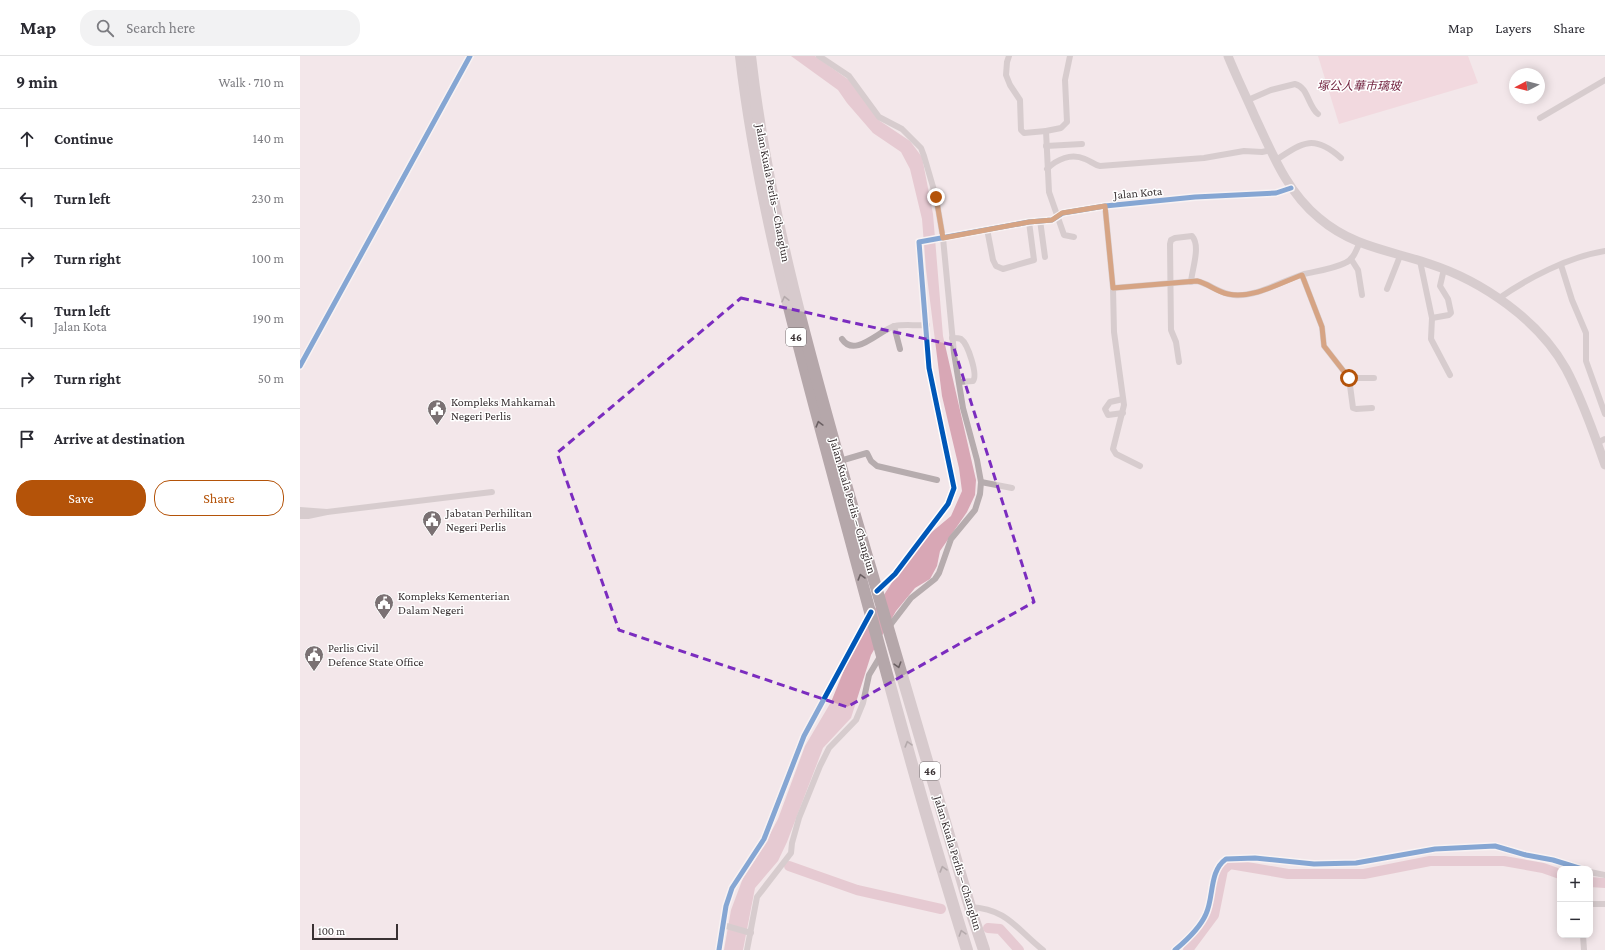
<!DOCTYPE html>
<html lang="en">
<head>
<meta charset="utf-8">
<style>
	body { margin:0; font-family:"Crimson Pro","Noto Sans SC",serif; background:#f2f2f3; color:#2b2b33 }
	.controls { position:absolute; right:12px; bottom:12px; display:grid; overflow:hidden; border-radius:8px; box-shadow:0 2px 10px #0003 }
	.controls button { width:36px; height:36px; display:grid; place-items:center; padding:0; border:0; border-bottom:1px solid #e1e1e2; background:#fff; color:#2b2b33; font:20px sans-serif }
	.compass { position:absolute; left:1209px; top:12px; width:36px; height:36px; border-radius:50%; background:#fff; box-shadow:0 2px 10px #0003; rotate:263deg }
	.scale { position:absolute; left:12px; bottom:10px; width:86px; box-sizing:border-box; padding-left:4px; border:2px solid #393133; border-top:0; font-size:11px; line-height:14px; white-space:nowrap; color:#393133; -webkit-text-stroke:3px #fff; paint-order:stroke }
	.stop { position:absolute; width:12px; height:12px; margin:-9px; border:3px solid #b45309; border-radius:50%; background:#fff }
	.stop.end { background:#b45309; border-color:#fff; box-shadow:0 1px 4px #0008 }
	.list { margin:0; padding:0; list-style:none }
	h2 { display:flex; justify-content:space-between; align-items:center; height:52px; margin:0; padding:0 16px; font-size:17px }
	h2 small { font-size:13px; font-weight:400; color:#7c7c81 }
	.list li { display:grid; grid-template-columns:26px 1fr auto; gap:12px; align-items:center; box-sizing:border-box; height:60px; padding:0 16px; border-top:1px solid #e1e1e2 }
	.list b { display:block; font-size:15px; white-space:nowrap }
	.list p { margin:0; font-size:13px; white-space:nowrap; color:#7c7c81 }
	.list em { font-size:13px; font-style:normal; color:#7c7c81 }
	.actions { display:flex; gap:8px; padding:12px 16px }
	.actions a { flex:1; padding:9px 0; border:1px solid #b45309; border-radius:16px; text-align:center; font-size:14px; color:#b45309 }
	.actions .main { background:#b45309; color:#fff }
	.icon { flex:none; width:22px; height:22px; fill:none; stroke:currentColor; stroke-width:2; stroke-linecap:round; stroke-linejoin:round }
	.map { position:relative; flex:none; width:1305px; height:894px; overflow:hidden }
	header { display:flex; align-items:center; gap:24px; box-sizing:border-box; height:56px; padding:0 20px; background:#fff; border-bottom:1px solid #e1e1e2 }
	header strong { font-size:19px }
	nav { display:flex; gap:22px; margin-inline-start:auto; font-size:14px }
	.search { width:280px; height:36px; background:#f2f2f3; display:flex; align-items:center; gap:10px; box-sizing:border-box; padding:0 14px; border-radius:16px; color:#7c7c81; font-size:15px }
	main { display:flex }
	aside { flex:1; background:#fff }
	.map>svg:first-child { display:block }
	.green { fill:#f1c8d2 }
	.water { fill:#d8a7b5 }
	.lines { fill:none; stroke-linecap:round; stroke-linejoin:round }
	.river { stroke:#d8a7b5; stroke-width:10 }
	.street { stroke:#b6acae; stroke-width:6 }
	.secondary { stroke:#b7aaae; stroke-width:9 }
	.highway { stroke:#b5a7aa; stroke-width:12 }
	.cycleway-casing { stroke:#fff; stroke-width:8 }
	.cycleway { stroke:#0057b8; stroke-width:5 }
	.oneway { stroke:#6b6063 }
	.route { stroke:#b45309; stroke-width:5 }
	.marked { fill:none; stroke:#7b2cbf; stroke-width:3; stroke-dasharray:8 5; stroke-linejoin:round }
	.labels { text-anchor:middle; stroke-width:3; stroke-linejoin:round; paint-order:stroke }
	.shield { fill:#fff; stroke:#746f70; stroke-width:1 }
	.shield-label { font-size:11px; font-weight:bold; fill:#393133 }
	.park-label { font-size:12px; font-style:italic; fill:#742642; stroke:#fff }
	.street-label { font-size:12px; fill:#393133; stroke:#fff }
	.poi-label { font-size:12px; fill:#393133; stroke:#fff; text-anchor:start }
</style>
</head>
<body>
<header>
<strong>Map</strong>
<div class="search"><svg class="icon" aria-label="search" viewBox="0 0 24 24"><circle cx="10" cy="10" r="6"/><path d="M15 15l6 6"/></svg>Search here</div>
<nav><a>Map</a><a>Layers</a><a>Share</a></nav>
</header>
<main>
<aside>
<h2>9 min<small>Walk · 710 m</small></h2>
<ul class="list">
<li><svg class="icon" aria-label="ahead" viewBox="0 0 24 24"><path d="M12 20V5M6 11l6-6 6 6"/></svg><div><b>Continue</b></div><em>140 m</em></li>
<li><svg class="icon" aria-label="left" viewBox="0 0 24 24"><path d="M17 20v-9H6M10 6l-5 5 5 5"/></svg><div><b>Turn left</b></div><em>230 m</em></li>
<li><svg class="icon" aria-label="right" viewBox="0 0 24 24"><path d="M7 20v-9h11M14 6l5 5-5 5"/></svg><div><b>Turn right</b></div><em>100 m</em></li>
<li><svg class="icon" aria-label="left" viewBox="0 0 24 24"><path d="M17 20v-9H6M10 6l-5 5 5 5"/></svg><div><b>Turn left</b><p>Jalan Kota</p></div><em>190 m</em></li>
<li><svg class="icon" aria-label="right" viewBox="0 0 24 24"><path d="M7 20v-9h11M14 6l5 5-5 5"/></svg><div><b>Turn right</b></div><em>50 m</em></li>
<li><svg class="icon" aria-label="arrive" viewBox="0 0 24 24"><path d="M6 21V4h12l-3 4 3 4H6"/></svg><div><b>Arrive at destination</b></div></li>
</ul>
<div class="actions"><a class="main">Save</a><a>Share</a></div>
</aside>
<div class="map">
<svg width="1305" height="894" viewBox="0 0 1305 894">
	<rect width="100%" height="100%" fill="#f3e7ea"/>
	<polygon class="green" points="1018,0 1168,0 1178,27 1039,68"/>
	<polygon class="water" points="491,0 515,0 549,24 580,65 610,85 622,101 633,158 643,280 676,424 675,439 667,456 640,495 637,510 630,523 615,532 596,555 571,599 551,662 523,692 487,786 478,805 455,832 443,894 424,894 431,854 443,822 462,793 478,763 505,690 531,646 549,602 561,582 574,554 593,525 627,480 651,460 662,435 659,412 642,340 626,213 622,163 610,113 601,96 573,77 547,47 538,34"/>
	<g class="lines">
		<g class="river">
			<polyline points="489,810 557,834 641,853"/>
			<polyline points="1290,826 1305,827"/>
			<polyline points="688,872 700,873 719,894"/>
			<polyline points="888,894 914,859 923,814 930,808 988,818 1064,818 1130,805 1204,805 1243,812 1260,818"/>
		</g>
		<g class="street">
			<polyline points="519,0 549,20 579,61 602,73 621,92 624,100 636,141 643,182 654,297 663,352 677,404 681,426 680,438 675,454 651,483 639,517 635,523 611,542 588,572"/>
			<polyline points="709,0 707,6 706,19 710,29 720,44 721,74 724,77 746,75"/>
			<polyline points="770,0 765,24 767,66 761,72 746,75 749,136 764,179 774,181"/>
			<path d="M 948,44 L 971,34 L 995,28 C 1008,31 1008,50 1018,58"/>
			<polyline points="1240,62 1305,24"/>
			<polyline points="746,90 782,88"/>
			<path d="M 976,104 C 1003,86 1014,78 1041,102"/>
			<path d="M 747,113 C 757,103 771,97 785,103 C 791,105 794,109 800,110 L 904,102 L 944,95 L 962,96 L 971,94"/>
			<polyline points="805,150 813,232 814,276 824,349 813,393 816,398 840,410"/>
			<polyline points="740,164 745,201"/>
			<polyline points="687,173 693,204 696,210 703,213 734,204 729,166"/>
			<polyline points="1051,203 1058,214 1062,239"/>
			<polyline points="1120,205 1132,262 1131,283 1150,319"/>
			<polyline points="1261,209 1272,244 1286,277 1286,305 1305,358"/>
			<polyline points="1002,219 1022,271 1024,290 1049,322 1074,322"/>
			<path d="M 813,232 L 897,225 C 910,228 920,238 934,239 C 958,241 981,225 1004,218 C 1017,215 1033,213 1045,207 C 1053,204 1056,195 1059,188"/>
			<polyline points="1087,233 1100,200"/>
			<path d="M 1198,243 C 1228,222 1268,201 1305,195"/>
			<polyline points="1132,262 1149,259 1151,257 1148,243 1140,230 1144,213"/>
			<polyline points="594,270 600,293"/>
			<path d="M 652,282 C 655,282 659,282 661,283 C 668,288 678,319 673,325 L 659,326"/>
			<path d="M 542,283 C 555,303 580,273 595,270 C 605,268 616,270 627,269"/>
			<path d="M 879,306 L 876,286 L 871,274 L 870,188 L 871,184 L 875,182 L 892,180 C 901,190 892,213 891,226"/>
			<polyline points="0,310 170,0"/>
			<polyline points="1049,322 1053,352 1056,353 1072,352"/>
			<polyline points="823,357 808,359 805,353 810,346 823,343"/>
			<polyline points="1297,387 1305,383"/>
			<polyline points="540,405 567,397 571,405 577,410 637,424"/>
			<polyline points="681,426 712,432"/>
			<polyline points="0,454 27,456 8,460 0,460"/>
			<polyline points="27,456 192,436"/>
			<polyline points="577,535 595,518 648,448 654,432 629,312 619,186 729,166 752,164 763,157 805,150 895,141 976,137 991,132"/>
			<polyline points="1290,816 1305,819"/>
			<polyline points="1290,848 1305,848"/>
			<path d="M 670,851 C 708,853 716,873 743,894"/>
			<polyline points="423,869 451,877"/>
			<polyline points="1283,879 1284,894"/>
			<polyline points="419,894 426,850 432,832 464,783 504,680 570,559"/>
			<polyline points="447,894 457,841 491,797 492,787 499,762 520,710 529,692 556,664 563,647 569,619 581,599"/>
			<path d="M 875,894 C 887,884 900,872 906,858 C 914,841 909,815 926,803 L 955,802 L 1014,808 L 1056,807 L 1135,793 L 1195,790 L 1226,799 L 1253,804 L 1282,813"/>
		</g>
		<path class="secondary" d="M 928,0 C 936,20 946,40 955,61 C 972,97 987,136 1019,162 C 1053,191 1089,194 1130,208 C 1182,225 1239,264 1266,313 C 1282,343 1294,377 1305,409"/>
		<g class="highway">
			<path d="M 441,0 C 458,147 498,288 536,430 C 578,585 619,741 667,894"/>
			<path d="M 450,0 C 467,150 508,295 549,439 C 590,579 631,719 672,858 L 684,894"/>
		</g>
		<g class="cycleway-casing">
			<g id="cycleway">
				<polyline points="0,310 170,0"/>
				<polyline points="577,535 595,518 648,448 654,432 629,312 619,186 729,166 752,164 763,157 805,150 895,141 976,137 991,132"/>
				<polyline points="419,894 426,850 432,832 464,783 504,680 571,556"/>
				<path d="M 875,894 C 887,884 900,872 906,858 C 914,841 909,815 926,803 L 955,802 L 1014,808 L 1056,807 L 1135,793 L 1195,790 L 1226,799 L 1253,804 L 1282,813"/>
			</g>
		</g>
		<use href="#cycleway" class="cycleway"/>
	</g>
	<defs><path id="oneway-chevron" d="M-2-3.5L2.5 0L-2 3.5" fill="none" stroke-width="1.6" stroke-linecap="round" stroke-linejoin="round"/></defs>
	<g class="oneway">
		<use href="#oneway-chevron" transform="translate(485 243) rotate(-103)"/>
		<use href="#oneway-chevron" transform="translate(519 368) rotate(-105)"/>
		<use href="#oneway-chevron" transform="translate(561 521) rotate(-106)"/>
		<use href="#oneway-chevron" transform="translate(598 609) rotate(73)"/>
		<use href="#oneway-chevron" transform="translate(608 688) rotate(-106)"/>
		<use href="#oneway-chevron" transform="translate(643 813) rotate(-106)"/>
		<use href="#oneway-chevron" transform="translate(662 877) rotate(-107)"/>
	</g>
	<g class="lines">
		<path class="route" d="M 636,141 L 643,182 L 729,166 L 752,164 L 762,157 L 805,150 L 813,232 L 897,225 C 908,227 916,236 928,238 C 953,243 980,227 1002,219 L 1022,271 L 1024,290 L 1049,322"/>
	</g>
	<path d="M0 0H1305V894H0ZM 441,242 L 653,289 L 734,546 L 547,651 L 319,574 L 257,397 Z" fill="#f3e7ea" fill-opacity=".55" fill-rule="evenodd"/>
	<path class="marked" d="M 441,242 L 653,289 L 734,546 L 547,651 L 319,574 L 257,397 Z"/>
	<defs>
		<g id="civic-pin" transform="scale(1)"><path d="M0 17L-7.5 6A9.5 9.5 0 1 1 7.5 6Z" fill="#7a7173" stroke="#fff"/><path d="M-.6-6.5H3V-4.5H.6V-3L4-1V1h2V6H-6V1h2V-1L-.6-3ZM-1.2 2.5V6h2.4V2.5Z" fill="#fff"/></g>
	</defs>
	<g fill-rule="evenodd">
		<use href="#civic-pin" x="137" y="353"/>
		<use href="#civic-pin" x="132" y="464"/>
		<use href="#civic-pin" x="84" y="547"/>
		<use href="#civic-pin" x="14" y="599"/>
	</g>
	<g class="labels">
		<g class="shield">
			<rect x="486" y="272" width="20" height="18" rx="3"/>
			<rect x="620" y="706" width="20" height="18" rx="3"/>
		</g>
		<g class="shield-label">
			<text x="496" y="285">46</text>
			<text x="630" y="719">46</text>
		</g>
		<g class="park-label">
			<text x="1059" y="34">塚公人華市璃玻</text>
		</g>
		<g class="street-label">
			<text transform="translate(473 137) rotate(79)" y="4">Jalan Kuala Perlis – Changlun</text>
			<text transform="translate(838 137) rotate(-5)" y="4">Jalan Kota</text>
			<text transform="translate(553 450) rotate(74)" y="4">Jalan Kuala Perlis – Changlun</text>
			<text transform="translate(658 807) rotate(73)" y="4">Jalan Kuala Perlis – Changlun</text>
		</g>
		<g class="poi-label">
			<text x="151" y="350">Kompleks Mahkamah<tspan x="151" dy="14">Negeri Perlis</tspan></text>
			<text x="146" y="461">Jabatan Perhilitan<tspan x="146" dy="14">Negeri Perlis</tspan></text>
			<text x="98" y="544">Kompleks Kementerian<tspan x="98" dy="14">Dalam Negeri</tspan></text>
			<text x="28" y="596">Perlis Civil<tspan x="28" dy="14">Defence State Office</tspan></text>
		</g>
	</g>
</svg>
<div class="controls">
<button>+</button>
<button>−</button>
</div>
<svg class="compass" viewBox="-18 -18 36 36"><path d="M0-13l5 13h-10z" fill="#e53935"/><path d="M0 13l5-13h-10z" fill="#7c7c81"/></svg>
<div class="scale">100 m</div>
<div class="stop" style="left:1049px;top:322px"></div>
<div class="stop end" style="left:636px;top:141px"></div>
</div>
</main>
</body>
</html>
